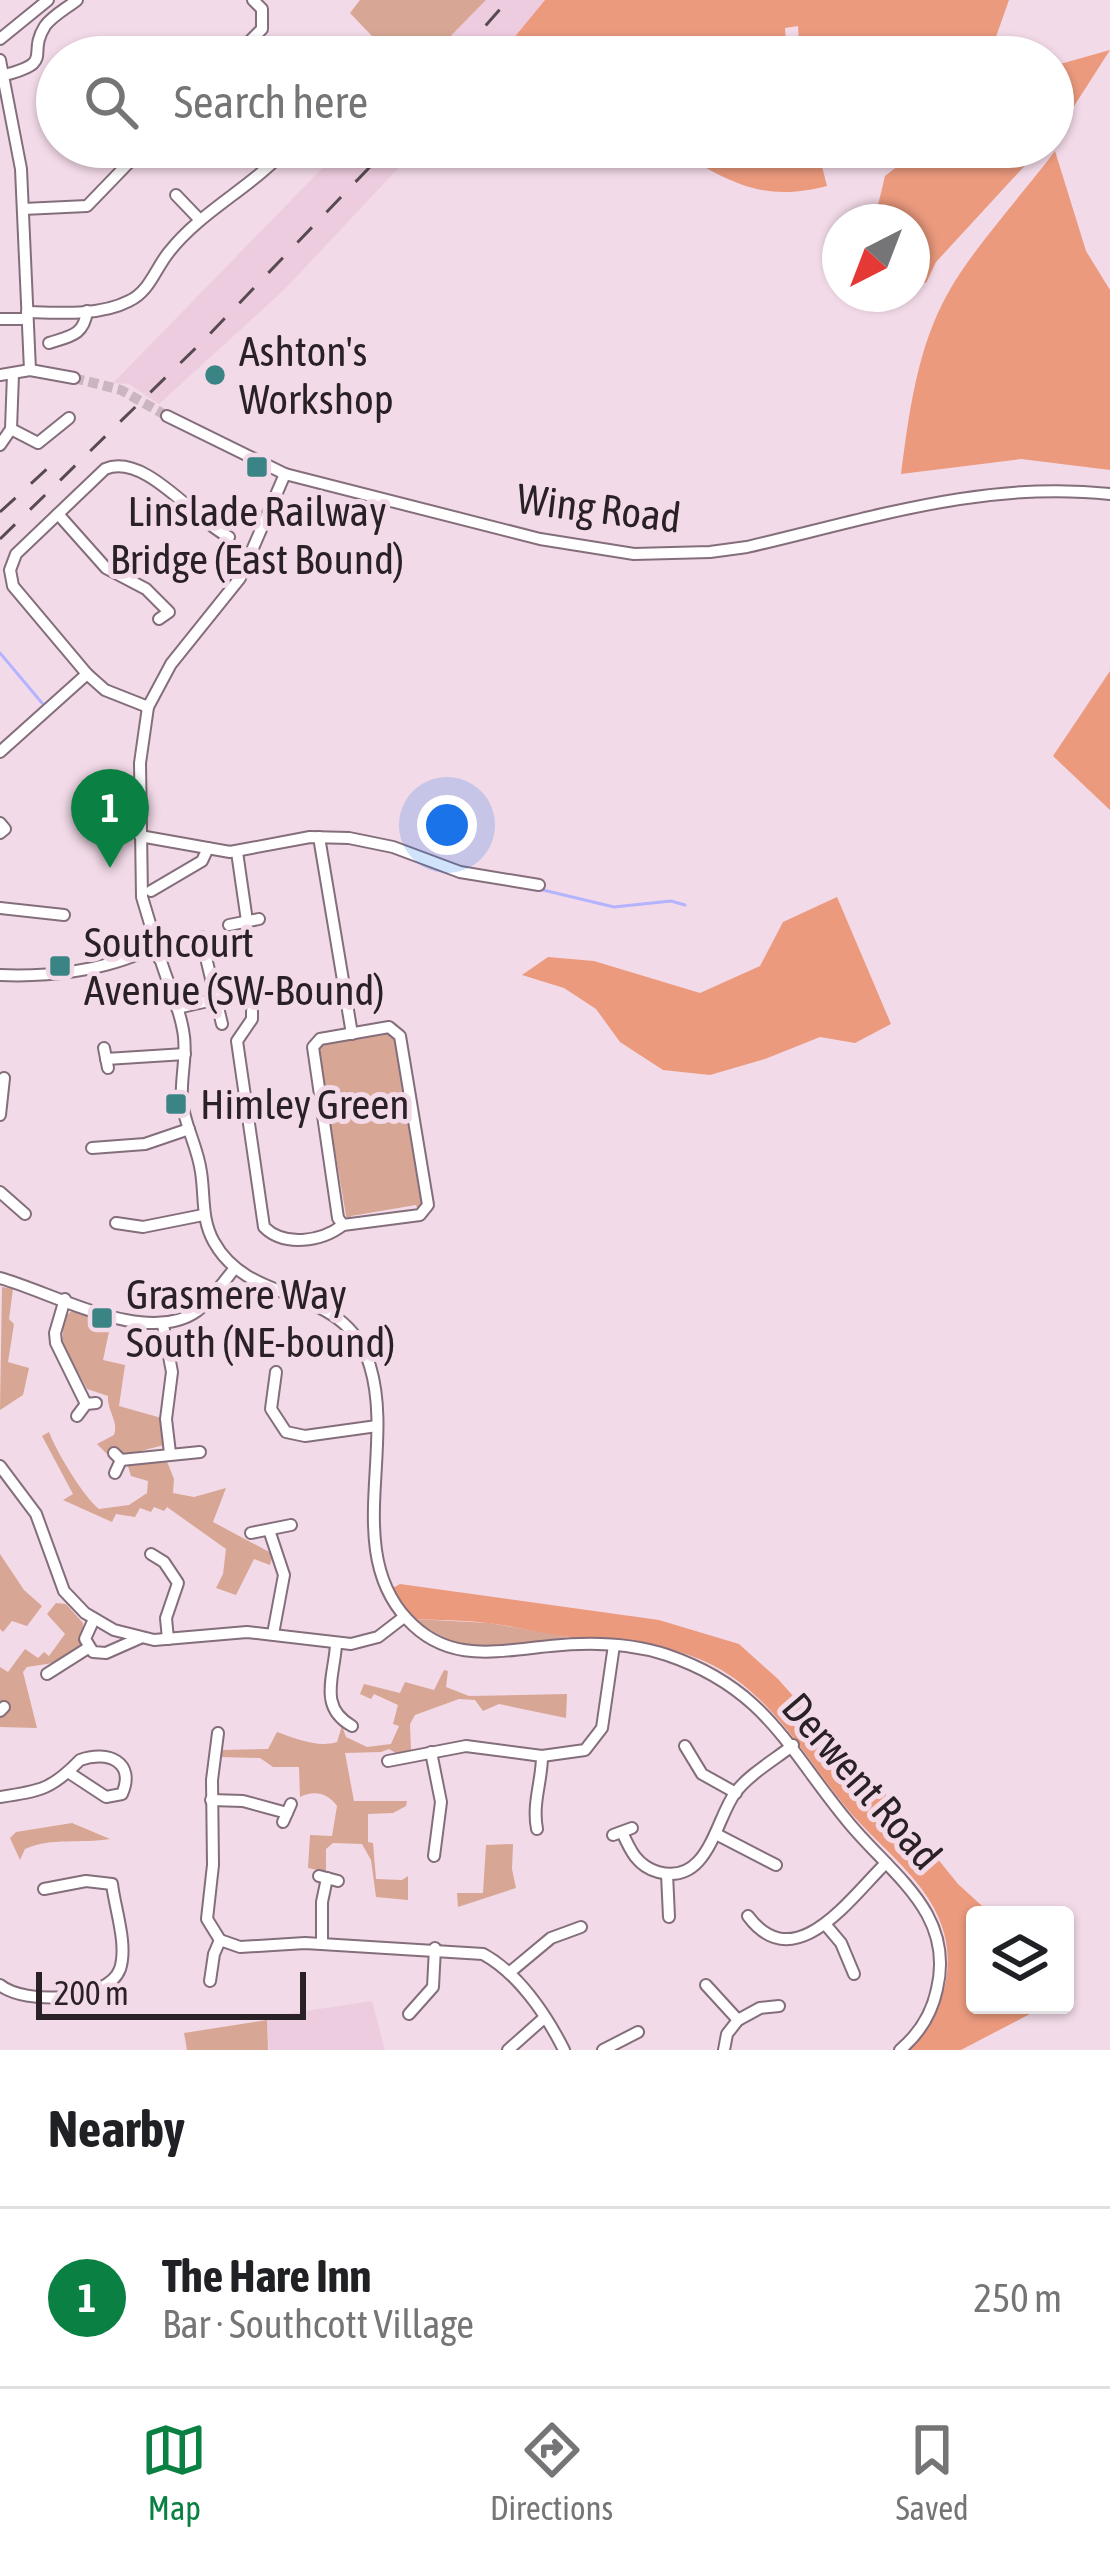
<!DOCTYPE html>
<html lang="en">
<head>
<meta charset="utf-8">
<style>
	body { margin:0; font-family:"Asap Condensed",sans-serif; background:#f6f6f6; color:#202124 }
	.controls { position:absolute; right:36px; bottom:36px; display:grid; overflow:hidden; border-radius:12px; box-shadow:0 3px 9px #0004 }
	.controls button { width:108px; height:108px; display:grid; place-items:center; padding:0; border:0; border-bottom:3px solid #e0e0e0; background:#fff; color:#202124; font:60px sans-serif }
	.compass { position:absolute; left:822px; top:204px; width:108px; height:108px; border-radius:50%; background:#fff; box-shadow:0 3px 9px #0004; rotate:222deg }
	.scale { position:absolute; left:36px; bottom:30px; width:270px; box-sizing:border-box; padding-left:12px; border:6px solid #2a2126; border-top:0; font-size:33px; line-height:42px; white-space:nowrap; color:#2a2126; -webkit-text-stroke:9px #f3dae8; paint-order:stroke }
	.you { position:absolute; left:447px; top:825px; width:42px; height:42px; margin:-30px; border:9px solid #fff; border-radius:50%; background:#1a73e8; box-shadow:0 0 0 18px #1a73e833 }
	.badge { display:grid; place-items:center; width:78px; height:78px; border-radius:50%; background:#0b8043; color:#fff; font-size:39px; font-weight:700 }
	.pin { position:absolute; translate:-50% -99px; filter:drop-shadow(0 3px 6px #0008) }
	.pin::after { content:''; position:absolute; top:63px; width:42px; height:36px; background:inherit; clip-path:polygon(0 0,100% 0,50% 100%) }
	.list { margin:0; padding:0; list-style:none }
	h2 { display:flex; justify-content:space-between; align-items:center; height:156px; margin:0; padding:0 48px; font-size:51px }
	h2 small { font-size:39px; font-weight:400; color:#757577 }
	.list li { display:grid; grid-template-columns:78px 1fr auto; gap:36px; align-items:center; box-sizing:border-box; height:180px; padding:0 48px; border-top:3px solid #e0e0e0 }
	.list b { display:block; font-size:45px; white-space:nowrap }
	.list p { margin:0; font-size:39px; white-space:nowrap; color:#757577 }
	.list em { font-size:39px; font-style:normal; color:#757577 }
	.icon { flex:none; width:66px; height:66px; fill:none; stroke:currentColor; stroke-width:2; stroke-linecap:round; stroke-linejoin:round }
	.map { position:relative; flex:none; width:1110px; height:2050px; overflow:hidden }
	.search { position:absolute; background:#fff; box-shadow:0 3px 9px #0004; left:36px; right:36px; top:36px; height:132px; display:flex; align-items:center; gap:30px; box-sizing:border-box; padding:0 42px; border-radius:66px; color:#757577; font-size:45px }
	.sheet { height:336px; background:#fff }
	nav { display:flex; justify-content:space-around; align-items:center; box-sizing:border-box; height:168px; border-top:3px solid #e0e0e0; background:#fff; font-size:33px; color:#757577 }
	nav a { display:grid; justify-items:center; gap:6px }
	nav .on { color:#0b8043 }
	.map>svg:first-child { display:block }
	.built { fill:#edccdf }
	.green { fill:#d8a694 }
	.forest { fill:#eb9a7d }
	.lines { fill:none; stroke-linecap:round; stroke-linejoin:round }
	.stream { stroke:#b4b3fe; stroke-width:3 }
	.minor-tunnel { stroke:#cbb5c1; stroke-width:10; stroke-dasharray:10 5; stroke-linecap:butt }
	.minor-casing { stroke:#846e7b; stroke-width:14 }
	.minor { stroke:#fff; stroke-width:10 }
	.rail { stroke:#574a51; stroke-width:3; stroke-dasharray:21 21; stroke-linecap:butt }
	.poi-dot { fill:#3b8486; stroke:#f3dae8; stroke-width:4.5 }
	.labels { text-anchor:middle; stroke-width:10; stroke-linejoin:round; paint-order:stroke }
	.poi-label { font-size:42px; fill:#2a2126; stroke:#f3dae8; text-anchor:start }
	.street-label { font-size:42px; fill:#2a2126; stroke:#f3dae8 }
</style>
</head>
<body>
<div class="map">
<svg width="1110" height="2050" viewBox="0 0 1110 2050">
	<rect width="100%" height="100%" fill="#f3dae8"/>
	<g class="built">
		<polygon points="486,0 545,0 498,57 430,57"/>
		<polygon points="343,147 418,147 284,290 159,404 129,384 113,383"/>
		<polygon points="372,2001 385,2050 269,2050 267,2020 272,2016"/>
	</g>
	<g class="green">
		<polygon points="360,0 486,0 430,57 392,57 350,13"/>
		<polygon points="390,1032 394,1034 423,1204 418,1210 416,1205 351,1216 351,1221 347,1221 317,1047 322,1043"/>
		<polygon points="2,1287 13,1289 9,1319 14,1324 8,1362 29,1368 23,1395 0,1410"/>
		<path d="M 75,1308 L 111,1322 L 103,1360 L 125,1365 L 119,1406 L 165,1419 L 164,1445 L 125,1455 L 115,1448 L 107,1454 L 97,1444 L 114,1435 C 119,1421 107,1411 108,1396 L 87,1389 L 62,1343 L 64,1318 Z"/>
		<path d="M 49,1432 C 56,1451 83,1496 99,1509 L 129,1505 L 147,1493 L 148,1481 L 131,1476 L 127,1463 L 166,1459 L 174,1479 L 173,1493 L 194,1497 L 226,1488 L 213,1522 L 273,1554 L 270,1565 L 254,1559 L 236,1595 L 216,1588 L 223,1574 L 226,1549 L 167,1507 L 164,1511 L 154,1507 L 151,1512 L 140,1508 L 135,1517 L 116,1514 L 112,1522 L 63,1500 L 73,1494 L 42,1436 Z"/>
		<polygon points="0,1554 24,1590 42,1606 27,1626 12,1621 3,1632 0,1629"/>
		<polygon points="56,1603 66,1604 83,1623 82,1646 53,1663 27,1667 23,1672 37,1728 0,1727 0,1667 8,1672 25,1649 38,1658 44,1652 49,1656 65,1634 47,1614"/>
		<path d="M 414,1619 L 489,1623 L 569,1637 C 508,1646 467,1660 414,1619 Z"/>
		<path d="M 444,1670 L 448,1671 L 446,1687 L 469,1696 L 567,1694 L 566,1718 L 499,1704 L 483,1711 L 475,1700 L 459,1699 L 415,1715 L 410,1724 L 411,1751 L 399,1755 L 389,1749 L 381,1752 L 345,1753 L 354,1801 L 407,1801 L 406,1806 L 393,1813 L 368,1814 L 368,1842 L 373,1843 L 376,1879 L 402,1880 L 408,1876 L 408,1900 L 376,1897 L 371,1860 L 362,1844 L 333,1843 L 326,1849 L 326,1872 L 308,1868 L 310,1835 L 332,1836 L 337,1806 C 328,1793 314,1790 300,1797 L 299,1767 L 273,1767 L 260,1758 L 221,1757 L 221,1750 L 268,1749 L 277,1732 C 297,1739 318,1748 337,1742 L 342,1726 L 346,1737 L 367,1747 L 391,1744 L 399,1726 L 393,1724 L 398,1705 L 374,1694 L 371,1699 L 360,1694 L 364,1684 L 400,1693 L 405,1682 L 434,1690 Z"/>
		<path d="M 72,1823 L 110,1839 C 81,1844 52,1837 25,1849 L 20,1860 L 10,1838 L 16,1832 Z"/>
		<polygon points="513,1844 512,1869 516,1888 458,1907 457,1893 483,1893 486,1845"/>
		<polygon points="267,2020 268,2050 187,2050 184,2033"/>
	</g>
	<g class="forest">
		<polygon points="545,0 1009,0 992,48 972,40 944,57 800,57 798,26 785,28 787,57 499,56"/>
		<polygon points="1110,50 1060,128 1053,135 1053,66"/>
		<path d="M 668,147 L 817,147 L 827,186 C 757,204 728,179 668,147 Z"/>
		<polygon points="922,147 1042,147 936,262 926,283 912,277 912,222 874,222 885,176"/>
		<path d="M 1055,151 L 1086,251 L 1110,290 L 1110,470 L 1021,459 L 901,474 C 909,413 917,348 948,293 C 973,248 1023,194 1055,151 Z"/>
		<polygon points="1110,671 1110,810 1053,756"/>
		<polygon points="837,897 891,1024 855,1043 820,1037 765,1059 710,1075 663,1070 620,1042 596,1009 564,988 522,975 548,957 594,961 700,993 760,966 783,922"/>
		<path d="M 400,1584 L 659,1620 L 739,1644 L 778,1679 L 852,1762 L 874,1780 L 958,1884 L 992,1915 L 975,1915 L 975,2005 L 1047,2005 L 961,2050 L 908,2050 C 938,2018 956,1978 944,1933 C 931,1883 881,1849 849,1811 C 803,1756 772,1692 704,1661 C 659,1641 616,1643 569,1637 C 542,1634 515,1626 487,1623 C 463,1620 438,1620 414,1619 L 391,1589 Z"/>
	</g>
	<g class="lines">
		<g class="stream">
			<polyline points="0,653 42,703"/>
			<polyline points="543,890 614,907 671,901 685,905"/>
		</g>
		<polyline class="minor-tunnel" points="74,378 121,390 167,416"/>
		<g class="minor-casing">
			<g id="minor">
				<polyline points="0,39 48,0"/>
				<polyline points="348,49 357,57"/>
				<polyline points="234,57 262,29 262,9 253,0"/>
				<polyline points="0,60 21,169 30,370"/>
				<path d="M 5,75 C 56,61 26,56 45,26 C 52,16 67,8 77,0"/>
				<polyline points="176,195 200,220"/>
				<polyline points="23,209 87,206 144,147"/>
				<path d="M 27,312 C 59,313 100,316 129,301 C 150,291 155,269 169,252 C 202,210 253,187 288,147"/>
				<polyline points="0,319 27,319"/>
				<path d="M 49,343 C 71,336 84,335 87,311"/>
				<polyline points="0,375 30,370 74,378"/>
				<path d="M 167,416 L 285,474 L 540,539 L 634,554 L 710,552 L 747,547 C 868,519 984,480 1110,494"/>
				<polyline points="11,429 38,443 69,418"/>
				<polyline points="0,445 11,429 13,374"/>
				<polyline points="58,514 106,568 146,589 169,612 159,619"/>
				<path d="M 148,707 L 105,690 L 87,674 L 13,586 L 10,570 L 16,554 L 105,469 C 145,452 194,520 229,537"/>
				<polyline points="0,752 87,674"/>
				<polyline points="0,823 5,829 0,833"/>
				<polyline points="140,836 230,852 310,837 349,838 393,847 460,872 539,885"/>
				<polyline points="319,837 352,1034"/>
				<polyline points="237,852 247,921"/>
				<polyline points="151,891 202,861 208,848"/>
				<polyline points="0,908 64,915"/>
				<polyline points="229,925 259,919"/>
				<polyline points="201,937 222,1024"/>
				<path d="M 147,950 L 155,953 L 161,961 C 168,984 179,1006 183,1030 C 188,1054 180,1078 182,1102 C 185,1126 198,1148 201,1172 C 205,1197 201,1219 214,1242 C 251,1309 345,1282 370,1366 C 395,1448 344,1551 407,1619 C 448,1664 497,1651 550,1646 C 588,1642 631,1643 667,1655 C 767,1689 788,1750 849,1823 C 892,1875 955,1913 937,1989 C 932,2013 919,2034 900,2050"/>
				<polyline points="147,950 151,927 142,897 140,763 148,707 171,664 240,578 285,474"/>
				<path d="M 0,975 C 47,977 104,971 147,950"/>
				<polyline points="177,1008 217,999"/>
				<path d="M 252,1011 L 252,1019 L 237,1041 L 264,1227 C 284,1247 321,1242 343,1225"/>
				<polygon points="389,1027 400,1036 428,1205 420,1215 343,1225 338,1218 313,1047 320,1039"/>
				<polyline points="104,1048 108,1068"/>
				<polyline points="106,1059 185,1054"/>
				<polyline points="0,1115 4,1078"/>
				<polyline points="92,1148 145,1144 189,1129"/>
				<polyline points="0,1192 25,1214"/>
				<polyline points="116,1223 143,1227 203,1215"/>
				<path d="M 0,1278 C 54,1293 147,1347 197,1311 C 211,1300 223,1283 234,1269"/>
				<polyline points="65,1299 55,1333 56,1343 86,1404"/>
				<polyline points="163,1325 172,1372 166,1419 170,1453"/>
				<polyline points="276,1372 271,1409 286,1432 305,1436 377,1426"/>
				<polyline points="77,1416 86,1404 96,1403"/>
				<polyline points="114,1453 121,1460 115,1473"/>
				<polyline points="121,1460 200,1452"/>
				<polyline points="0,1466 36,1514 64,1591 85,1613 114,1630 154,1640 247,1632 351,1644 378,1637 404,1617"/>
				<polyline points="269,1530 284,1575 273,1634"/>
				<polyline points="251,1533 291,1525"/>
				<polyline points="151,1554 164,1562 178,1583 166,1618 168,1639"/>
				<polyline points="94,1619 85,1639 93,1652 106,1653 140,1638"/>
				<path d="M 336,1645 C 334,1677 318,1707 352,1726"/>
				<polyline points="47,1674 88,1648"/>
				<polyline points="0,1711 4,1707"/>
				<polyline points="218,1733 212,1780 213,1865 207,1919 220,1940"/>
				<polyline points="685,1746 702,1774 736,1793"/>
				<polyline points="431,1752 441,1802 434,1856"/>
				<polyline points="388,1761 466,1746 542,1756 585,1750 602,1728 614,1645"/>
				<path d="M 0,1797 C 41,1791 52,1789 80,1760 C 108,1750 136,1762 122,1794 L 106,1797 L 71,1774"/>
				<polyline points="211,1800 243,1801 287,1813"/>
				<polyline points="283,1822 291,1804"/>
				<path d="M 537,1829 C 532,1803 542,1781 542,1756"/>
				<path d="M 622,1832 C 630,1850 637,1866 658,1872 C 708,1886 715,1821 735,1793 C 749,1774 776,1759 793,1745"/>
				<polyline points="716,1834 776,1865"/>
				<polyline points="613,1835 632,1828"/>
				<polyline points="667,1874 669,1917"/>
				<polyline points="319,1876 338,1881"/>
				<path d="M 748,1916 C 795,1979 851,1897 886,1863"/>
				<polyline points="825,1924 841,1943 854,1974"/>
				<polyline points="322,1944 322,1902 327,1878"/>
				<polyline points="509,1973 551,1938 581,1927"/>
				<path d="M 210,1981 L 214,1954 L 220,1940 L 240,1947 L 305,1943 L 483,1954 C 518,1973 546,2014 564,2050"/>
				<path d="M 0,1985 C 24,2005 108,2002 120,1969 C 128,1945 115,1909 112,1884 L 86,1881 L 44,1889"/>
				<polyline points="706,1985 738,2020 727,2034 724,2050"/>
				<polyline points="409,2014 433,1987 435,1948"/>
				<polyline points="738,2020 760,2008 779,2006"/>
				<polyline points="508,2050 544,2018"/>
				<polyline points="603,2050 638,2032"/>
			</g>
		</g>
		<use href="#minor" class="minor"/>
		<g class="rail">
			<polyline points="458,57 508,0"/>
			<polyline points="0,512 60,457"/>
			<polyline points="0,539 204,340 389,147"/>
		</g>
	</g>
	<g class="poi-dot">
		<circle cx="215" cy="375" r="12"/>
		<rect x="245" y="455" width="24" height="24" rx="6"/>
		<rect x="48" y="954" width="24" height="24" rx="6"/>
		<rect x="164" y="1092" width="24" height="24" rx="6"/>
		<rect x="90" y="1306" width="24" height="24" rx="6"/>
	</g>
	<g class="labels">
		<g class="poi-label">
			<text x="239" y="366">Ashton's<tspan x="239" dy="48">Workshop</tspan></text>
			<text x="257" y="526" text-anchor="middle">Linslade Railway<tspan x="257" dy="48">Bridge (East Bound)</tspan></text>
			<text x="84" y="957">Southcourt<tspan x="84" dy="48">Avenue (SW-Bound)</tspan></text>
			<text x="200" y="1119">Himley Green</text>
			<text x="126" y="1309">Grasmere Way<tspan x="126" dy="48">South (NE-bound)</tspan></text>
		</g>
		<g class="street-label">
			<text transform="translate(599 508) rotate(7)" y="15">Wing Road</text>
			<text transform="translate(862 1781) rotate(49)" y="15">Derwent Road</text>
		</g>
	</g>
</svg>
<div class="controls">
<button><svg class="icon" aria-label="layers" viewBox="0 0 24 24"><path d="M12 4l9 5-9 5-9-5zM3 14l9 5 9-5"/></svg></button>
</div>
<svg class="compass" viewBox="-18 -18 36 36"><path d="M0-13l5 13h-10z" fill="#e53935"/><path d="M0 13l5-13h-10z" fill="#757577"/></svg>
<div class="scale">200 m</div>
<div class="you"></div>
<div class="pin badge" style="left:110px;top:868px">1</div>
<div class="search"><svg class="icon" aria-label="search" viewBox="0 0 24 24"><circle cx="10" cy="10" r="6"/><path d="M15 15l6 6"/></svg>Search here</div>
</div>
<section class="sheet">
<h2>Nearby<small></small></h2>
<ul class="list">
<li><span class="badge">1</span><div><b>The Hare Inn</b><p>Bar · Southcott Village</p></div><em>250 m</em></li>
</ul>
</section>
<nav>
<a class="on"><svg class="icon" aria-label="map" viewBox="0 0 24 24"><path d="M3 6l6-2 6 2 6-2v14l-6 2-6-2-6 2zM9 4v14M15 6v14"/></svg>Map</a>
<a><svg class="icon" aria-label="directions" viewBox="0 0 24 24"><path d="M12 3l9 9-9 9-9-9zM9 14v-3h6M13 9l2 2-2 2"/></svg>Directions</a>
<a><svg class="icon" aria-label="saved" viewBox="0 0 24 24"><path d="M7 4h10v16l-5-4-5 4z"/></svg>Saved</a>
</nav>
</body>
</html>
